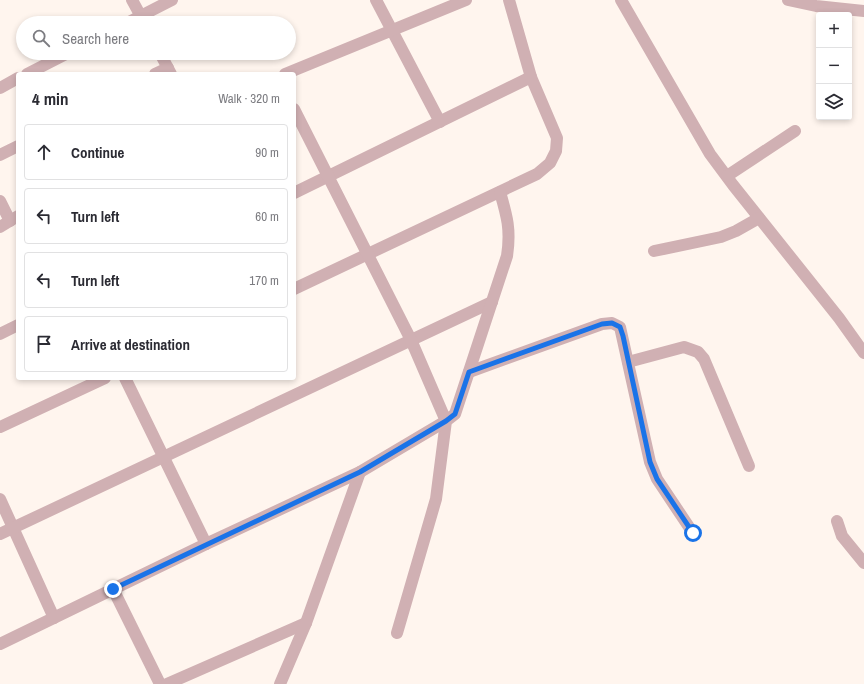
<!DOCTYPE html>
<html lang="en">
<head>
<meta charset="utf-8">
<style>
	body { margin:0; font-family:"Archivo Narrow",sans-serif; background:#f2f2f3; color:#2b2b33 }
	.controls { position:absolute; right:12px; top:12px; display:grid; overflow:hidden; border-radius:4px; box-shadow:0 2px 6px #0003 }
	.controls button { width:36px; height:36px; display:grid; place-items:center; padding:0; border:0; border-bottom:1px solid #e1e1e2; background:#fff; color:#2b2b33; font:20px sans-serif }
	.stop { position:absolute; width:12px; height:12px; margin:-9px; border:3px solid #1a73e8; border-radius:50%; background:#fff }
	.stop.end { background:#1a73e8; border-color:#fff; box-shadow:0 1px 4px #0008 }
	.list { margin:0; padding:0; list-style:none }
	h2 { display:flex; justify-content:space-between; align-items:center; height:52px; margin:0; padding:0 16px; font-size:17px }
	h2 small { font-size:13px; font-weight:400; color:#7c7c81 }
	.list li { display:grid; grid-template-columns:26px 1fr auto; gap:12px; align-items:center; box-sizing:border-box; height:56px; margin:0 8px 8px; padding:0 8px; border:1px solid #e1e1e2; border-radius:4px }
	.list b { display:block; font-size:15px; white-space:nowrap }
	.list em { font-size:13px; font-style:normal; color:#7c7c81 }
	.icon { flex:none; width:22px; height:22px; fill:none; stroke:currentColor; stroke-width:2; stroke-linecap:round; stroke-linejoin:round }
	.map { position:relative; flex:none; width:864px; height:684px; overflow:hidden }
	.search { position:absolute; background:#fff; box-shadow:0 2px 6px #0003; left:16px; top:16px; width:280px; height:44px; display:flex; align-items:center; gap:10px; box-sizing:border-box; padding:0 14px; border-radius:22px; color:#7c7c81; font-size:15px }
	.panel { position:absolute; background:#fff; box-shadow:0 2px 6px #0003; left:16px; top:72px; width:280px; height:308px; border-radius:4px }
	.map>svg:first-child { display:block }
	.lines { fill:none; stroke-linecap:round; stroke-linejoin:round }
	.minor { stroke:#d0b0b3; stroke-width:12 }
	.route { stroke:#1a73e8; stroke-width:5 }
</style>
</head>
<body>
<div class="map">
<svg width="864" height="684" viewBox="0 0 864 684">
	<rect width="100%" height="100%" fill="#fff5ee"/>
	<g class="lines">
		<g class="minor">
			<polyline points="132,0 144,22"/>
			<polyline points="376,0 440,122"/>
			<polyline points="621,0 710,154 733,185 839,318 864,353"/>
			<polyline points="788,0 816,6 864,11"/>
			<polyline points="127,23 172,0"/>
			<polyline points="160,53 171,74"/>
			<polyline points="27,74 68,53"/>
			<polyline points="155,74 168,68"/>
			<polyline points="285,74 466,0"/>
			<polyline points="0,88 18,78"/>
			<polyline points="0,155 18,146"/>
			<polyline points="727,176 795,131"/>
			<polyline points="294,193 531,77"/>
			<polyline points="0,201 10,221"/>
			<polyline points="0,227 18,216"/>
			<polyline points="654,251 721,237 736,231 759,218"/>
			<polyline points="294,289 537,174 550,163 556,151 557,138 531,77 509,0"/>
			<polyline points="0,334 18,325"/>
			<polyline points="628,362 684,347 698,352 704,359 749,466"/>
			<polyline points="469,372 602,324 612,323 620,327 650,462 657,479 693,533"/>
			<polyline points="125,378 206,544"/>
			<polyline points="0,427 105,378"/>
			<polyline points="0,499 54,618"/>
			<polyline points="837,521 842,536 864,563"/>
			<polyline points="0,534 492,302"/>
			<polyline points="113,589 160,684"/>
			<path d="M 397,633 L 436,499 L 446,421 L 455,414 L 507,256 C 511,230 507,216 500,192"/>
			<polyline points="0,644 206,544 360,472 446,421 411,340 294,109"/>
			<polyline points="167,684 306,623"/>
			<polyline points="280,684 306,623 360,472"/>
		</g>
	</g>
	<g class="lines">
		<polyline class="route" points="113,589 360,472 446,421 455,414 469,372 602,324 612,323 620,327 623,336 650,462 657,479 693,533"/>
	</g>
</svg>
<div class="controls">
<button>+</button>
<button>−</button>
<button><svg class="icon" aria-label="layers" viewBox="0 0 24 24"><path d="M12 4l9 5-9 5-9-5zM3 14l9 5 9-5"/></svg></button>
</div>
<div class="stop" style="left:693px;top:533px"></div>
<div class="stop end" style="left:113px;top:589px"></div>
<div class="search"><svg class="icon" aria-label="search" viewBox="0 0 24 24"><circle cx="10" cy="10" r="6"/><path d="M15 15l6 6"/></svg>Search here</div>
<section class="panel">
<h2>4 min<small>Walk · 320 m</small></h2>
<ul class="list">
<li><svg class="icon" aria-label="ahead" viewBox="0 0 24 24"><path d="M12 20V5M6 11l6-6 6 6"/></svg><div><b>Continue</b></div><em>90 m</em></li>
<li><svg class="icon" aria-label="left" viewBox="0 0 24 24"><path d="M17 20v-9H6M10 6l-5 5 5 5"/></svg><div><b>Turn left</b></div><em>60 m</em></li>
<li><svg class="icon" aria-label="left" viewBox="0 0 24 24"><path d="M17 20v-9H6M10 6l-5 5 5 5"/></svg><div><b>Turn left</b></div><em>170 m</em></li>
<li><svg class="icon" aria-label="arrive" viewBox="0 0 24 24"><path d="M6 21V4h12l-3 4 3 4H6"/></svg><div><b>Arrive at destination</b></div></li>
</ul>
</section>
</div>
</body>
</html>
